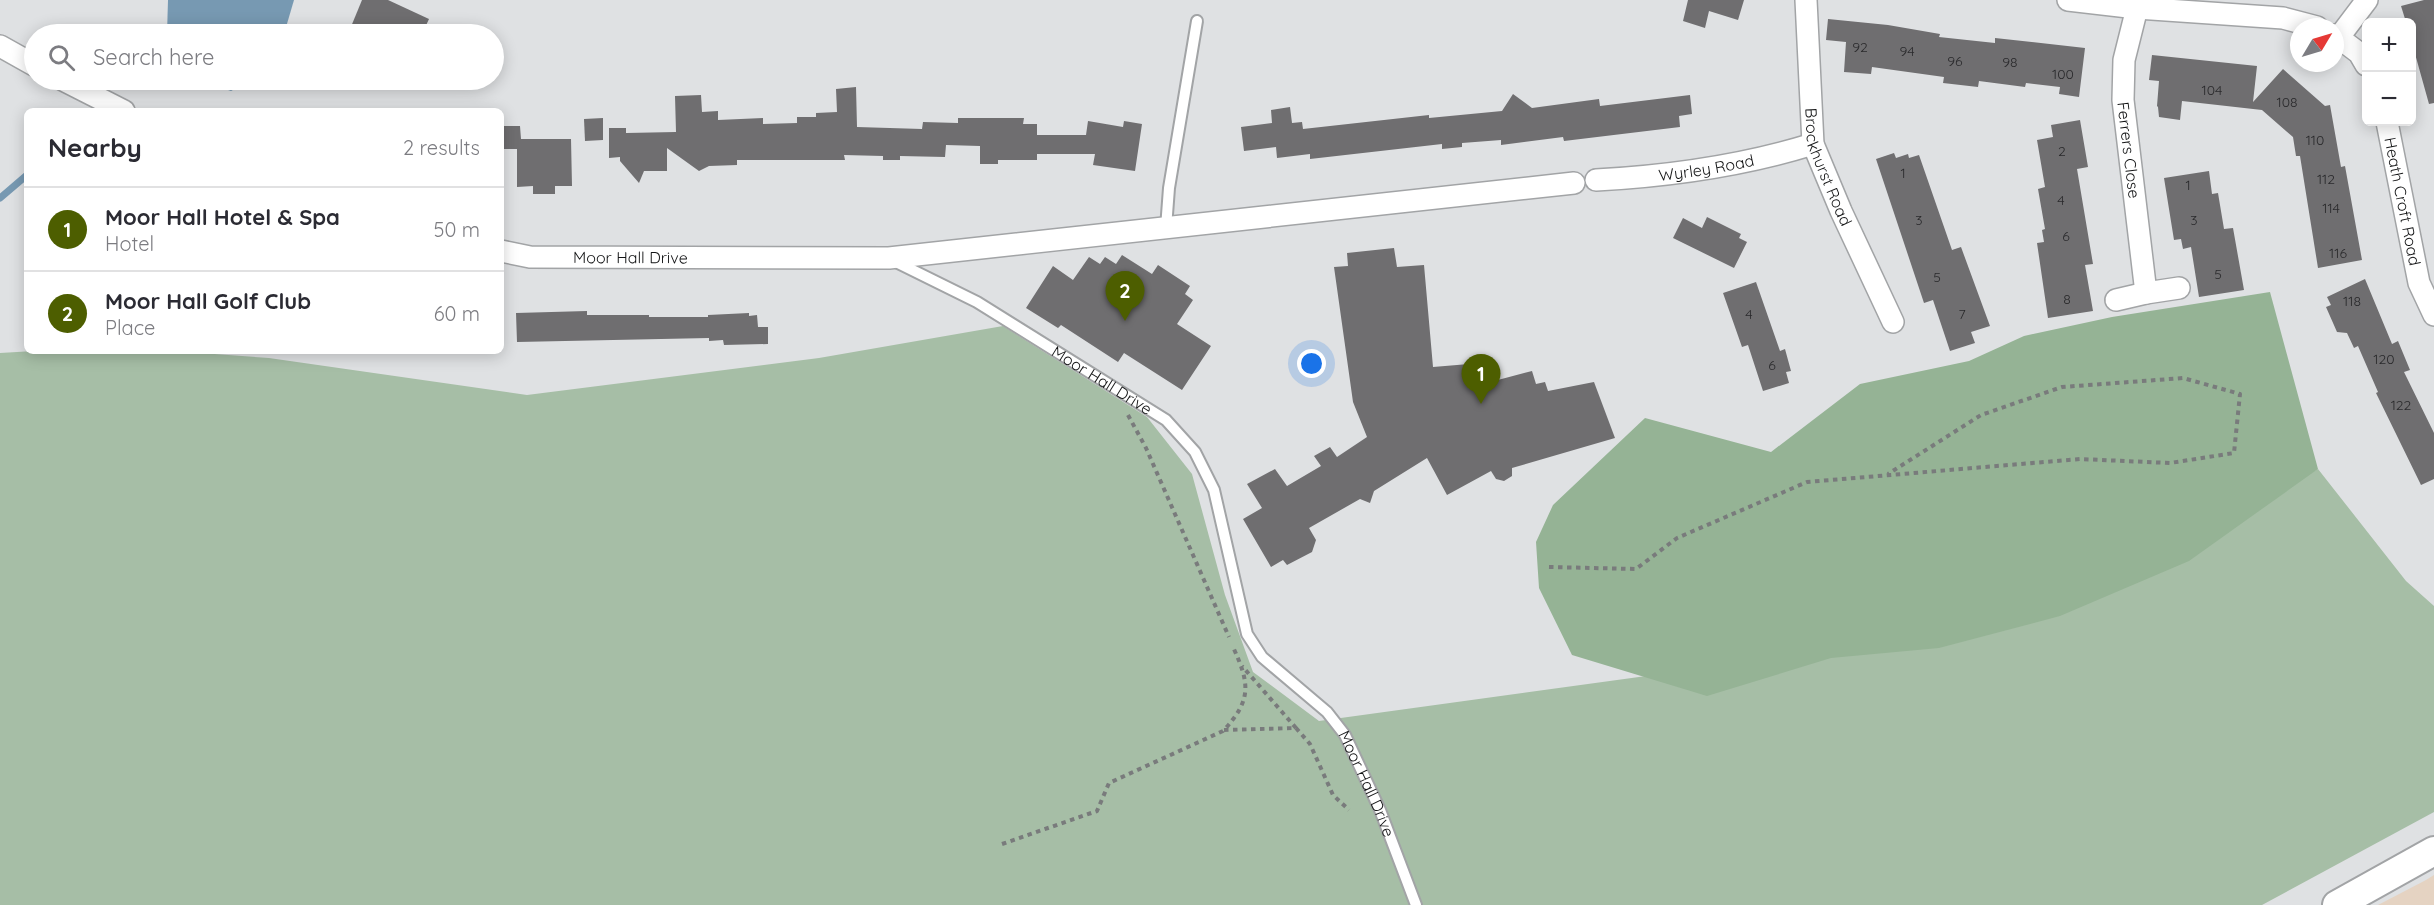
<!DOCTYPE html>
<html lang="en">
<head>
<meta charset="utf-8">
<style>
	body { margin:0; font-family:Quicksand,sans-serif; background:#f2f2f3; color:#2b2b33 }
	.controls { position:absolute; right:18px; top:18px; display:grid; overflow:hidden; border-radius:9px; box-shadow:0 3px 15px #0003 }
	.controls button { width:54px; height:54px; display:grid; place-items:center; padding:0; border:0; border-bottom:2px solid #e1e1e2; background:#fff; color:#2b2b33; font:30px sans-serif }
	.compass { position:absolute; left:2290px; top:18px; width:54px; height:54px; border-radius:50%; background:#fff; box-shadow:0 3px 15px #0003; rotate:52deg }
	.you { position:absolute; left:1312px; top:364px; width:21px; height:21px; margin:-15px; border:4px solid #fff; border-radius:50%; background:#1a73e8; box-shadow:0 0 0 9px #1a73e833 }
	.badge { display:grid; place-items:center; width:39px; height:39px; border-radius:50%; background:#4d5e00; color:#fff; font-size:20px; font-weight:700 }
	.pin { position:absolute; translate:-50% -50px; filter:drop-shadow(0 2px 3px #0008) }
	.pin::after { content:''; position:absolute; top:32px; width:21px; height:18px; background:inherit; clip-path:polygon(0 0,100% 0,50% 100%) }
	.list { margin:0; padding:0; list-style:none }
	h2 { display:flex; justify-content:space-between; align-items:center; height:78px; margin:0; padding:0 24px; font-size:26px }
	h2 small { font-size:20px; font-weight:400; color:#7c7c81 }
	.list li { display:grid; grid-template-columns:39px 1fr auto; gap:18px; align-items:center; box-sizing:border-box; height:84px; padding:0 24px; border-top:2px solid #e1e1e2 }
	.list b { display:block; font-size:22px; white-space:nowrap }
	.list p { margin:0; font-size:20px; white-space:nowrap; color:#7c7c81 }
	.list em { font-size:20px; font-style:normal; color:#7c7c81 }
	.icon { flex:none; width:33px; height:33px; fill:none; stroke:currentColor; stroke-width:2; stroke-linecap:round; stroke-linejoin:round }
	.map { position:relative; flex:none; width:2434px; height:905px; overflow:hidden }
	.search { position:absolute; background:#fff; box-shadow:0 3px 15px #0003; left:24px; top:24px; width:480px; height:66px; display:flex; align-items:center; gap:15px; box-sizing:border-box; padding:0 21px; border-radius:33px; color:#7c7c81; font-size:22px }
	.panel { position:absolute; background:#fff; box-shadow:0 3px 15px #0003; left:24px; top:108px; width:480px; height:246px; border-radius:9px }
	.map>svg:first-child { display:block }
	.commercial { fill:#e5d3c2 }
	.green { fill:#a6bea6 }
	.forest { fill:#95b395 }
	.water { fill:#7799b2 }
	.lines { fill:none; stroke-linecap:round; stroke-linejoin:round }
	.stream { stroke:#7799b2; stroke-width:7 }
	.building { fill:#6f6e70 }
	.lane-casing { stroke:#a2a4a6; stroke-width:14 }
	.street-casing { stroke:#a2a4a6; stroke-width:24 }
	.secondary-casing { stroke:#a2a4a6; stroke-width:32 }
	.path { stroke:#797b7c; stroke-width:4; stroke-dasharray:4.5 4.5; stroke-linecap:butt }
	.lane { stroke:#fff; stroke-width:10 }
	.street { stroke:#fff; stroke-width:21 }
	.secondary { stroke:#fff; stroke-width:28 }
	.labels { text-anchor:middle; stroke-width:4.5; stroke-linejoin:round; paint-order:stroke }
	.number-label { font-size:14px; fill:#2a2a2c }
	.street-label { font-size:16px; fill:#131415; stroke:#dfe1e3 }
</style>
</head>
<body>
<div class="map">
<svg width="2434" height="905" viewBox="0 0 2434 905">
	<rect width="100%" height="100%" fill="#dfe1e3"/>
	<polygon class="commercial" points="2434,875 2434,905 2378,905 2426,880"/>
	<polygon class="green" points="1003,326 1147,417 1192,474 1225,595 1253,672 1319,721 1690,670 2056,612 2318,469 2406,581 2434,606 2434,812 2262,905 0,905 0,353 34,351 173,351 269,358 527,395 819,358"/>
	<polygon class="forest" points="2270,292 2318,469 2189,561 2060,616 1939,648 1831,658 1707,696 1572,655 1539,588 1536,542 1553,505 1645,418 1771,452 1860,384 1969,361 2024,336 2112,317"/>
	<g class="water">
		<polygon points="168,0 294,0 284,34 167,34"/>
		<polygon points="199,80 251,80 231,91"/>
	</g>
	<g class="lines">
		<polyline class="stream" points="0,198 27,175"/>
	</g>
	<g class="building">
		<polygon points="362,0 388,0 429,19 422,34 348,34"/>
		<polygon points="1688,0 1744,0 1738,20 1709,11 1705,28 1683,21"/>
		<polygon points="2424,0 2434,0 2434,103 2429,104 2412,43 2412,22 2406,22 2401,6"/>
		<polygon points="1828,19 1888,25 1940,34 1939,37 1995,43 1995,38 2085,48 2079,97 2059,94 2060,87 2026,83 2025,87 1979,81 1978,87 1943,83 1944,77 1872,67 1871,74 1844,72 1846,42 1826,40"/>
		<polygon points="2152,55 2257,66 2253,102 2283,69 2325,106 2330,105 2341,167 2345,166 2362,260 2318,268 2300,156 2296,156 2293,137 2262,110 2182,101 2180,120 2159,117 2158,107 2157,106 2159,81 2149,80"/>
		<polygon points="856,87 857,127 922,129 923,122 958,123 958,118 1024,118 1023,124 1037,124 1037,135 1086,135 1088,121 1123,127 1124,121 1142,124 1135,171 1093,165 1095,154 1037,154 1037,160 998,160 998,164 980,164 980,146 946,145 945,157 900,156 900,160 883,160 883,156 844,155 845,160 737,160 737,165 709,166 699,171 667,148 667,171 644,171 639,183 620,161 620,157 609,158 609,128 626,128 626,133 676,132 675,96 701,95 702,112 718,111 718,120 763,118 763,124 797,123 797,117 816,117 816,113 837,112 836,89"/>
		<polygon points="1513,94 1532,108 1599,99 1600,106 1690,95 1692,114 1679,116 1680,127 1564,141 1563,137 1501,145 1501,140 1462,143 1462,147 1442,149 1442,144 1310,159 1310,154 1277,158 1276,147 1244,151 1241,127 1272,123 1271,110 1290,107 1292,123 1302,122 1303,129 1429,115 1429,118 1502,111"/>
		<polygon points="603,118 603,140 585,141 584,119"/>
		<polygon points="2080,120 2088,167 2077,169 2093,264 2085,265 2093,311 2048,318 2037,243 2044,242 2042,230 2045,229 2038,189 2045,187 2037,140 2053,137 2051,125"/>
		<polygon points="501,126 520,126 521,139 571,139 572,186 555,186 555,194 533,194 533,186 517,187 517,149 501,149"/>
		<polygon points="1894,153 1896,158 1908,154 1909,158 1919,155 1952,250 1961,247 1990,326 1971,332 1975,343 1950,351 1933,300 1924,303 1876,159"/>
		<polygon points="2209,171 2212,194 2218,193 2224,229 2233,228 2244,290 2199,297 2191,247 2183,249 2181,239 2174,240 2164,178"/>
		<polygon points="1707,217 1741,234 1739,238 1747,242 1734,268 1673,238 1683,218 1702,228"/>
		<polygon points="1394,248 1397,267 1424,265 1433,367 1469,364 1479,385 1532,371 1536,384 1545,382 1548,391 1594,382 1615,438 1512,468 1512,476 1504,481 1496,479 1491,471 1447,495 1427,458 1374,491 1370,503 1360,499 1309,528 1316,540 1312,552 1287,565 1283,560 1271,567 1243,519 1262,508 1247,484 1275,469 1287,486 1321,466 1314,456 1330,447 1337,457 1367,437 1353,402 1334,267 1348,266 1347,253"/>
		<polygon points="1122,255 1152,274 1158,265 1190,286 1185,294 1193,300 1177,324 1211,346 1182,390 1124,353 1118,362 1061,325 1058,328 1026,308 1053,266 1073,280 1089,257 1100,264 1105,257 1116,264"/>
		<polygon points="2365,279 2392,344 2398,341 2410,370 2404,372 2434,433 2434,479 2421,485 2376,393 2378,392 2358,346 2354,348 2347,333 2337,332 2326,307 2331,305 2327,297"/>
		<polygon points="1756,282 1780,351 1785,349 1791,371 1786,372 1789,383 1763,391 1748,345 1742,347 1723,293"/>
		<polygon points="587,311 587,315 649,315 649,317 708,317 708,315 749,313 749,316 757,315 758,327 768,327 768,344 724,345 723,340 709,341 709,338 517,342 516,313"/>
	</g>
	<g class="lines">
		<g class="lane-casing">
			<g id="lane">
				<polyline points="1166,228 1169,188 1197,21"/>
				<path id="s1" d="M 894,261 L 977,302 L 1166,420 L 1195,452 L 1214,490 L 1247,634 L 1262,657 L 1327,712 L 1345,735 L 1380,810 L 1416,905"/>
			</g>
		</g>
		<g class="street-casing">
			<g id="street">
				<path id="s2" d="M 1806,0 L 1813,144 L 1841,211 L 1893,322"/>
				<polyline points="2068,0 2137,8 2283,18 2317,27"/>
				<path id="s3" d="M 2137,8 L 2124,60 L 2123,100 L 2146,293 L 2179,288"/>
				<polyline points="2335,35 2359,53 2366,65"/>
				<polyline points="2339,37 2367,0"/>
				<polyline points="0,46 34,65"/>
				<polyline points="63,80 124,111"/>
				<path id="s4" d="M 2387,122 L 2419,283 L 2434,315"/>
				<path id="s5" d="M 1596,180 C 1670,176 1742,166 1813,144"/>
				<path id="s6" d="M 501,251 L 530,257 L 889,258 L 1574,183"/>
				<polyline points="2116,300 2146,293"/>
			</g>
		</g>
		<g class="secondary-casing">
			<polyline id="secondary" points="2337,905 2434,851"/>
		</g>
		<g class="path">
			<polyline points="1128,415 1146,448 1229,637"/>
			<polyline points="1549,567 1636,569 1677,538 1807,482 2080,459 2170,463 2234,453 2240,394 2183,378 2062,387 1981,415 1888,474"/>
			<polyline points="1296,728 1310,744 1333,795 1349,810"/>
			<polyline points="1224,730 1296,728 1242,666"/>
			<path d="M 1002,844 L 1097,811 L 1109,783 L 1223,731 C 1252,700 1250,684 1233,647"/>
		</g>
		<use href="#lane" class="lane"/>
		<use href="#street" class="street"/>
		<use href="#secondary" class="secondary"/>
	</g>
	<g class="labels">
		<g class="number-label">
			<text x="1860" y="52">92</text>
			<text x="1907" y="56">94</text>
			<text x="1955" y="66">96</text>
			<text x="2010" y="67">98</text>
			<text x="2063" y="79">100</text>
			<text x="2212" y="95">104</text>
			<text x="2287" y="107">108</text>
			<text x="2315" y="145">110</text>
			<text x="2062" y="156">2</text>
			<text x="1903" y="178">1</text>
			<text x="2326" y="184">112</text>
			<text x="2188" y="190">1</text>
			<text x="2061" y="205">4</text>
			<text x="2331" y="213">114</text>
			<text x="1919" y="225">3</text>
			<text x="2194" y="225">3</text>
			<text x="2066" y="241">6</text>
			<text x="2338" y="258">116</text>
			<text x="2218" y="279">5</text>
			<text x="1937" y="282">5</text>
			<text x="2067" y="304">8</text>
			<text x="2352" y="306">118</text>
			<text x="1749" y="319">4</text>
			<text x="1962" y="319">7</text>
			<text x="2384" y="364">120</text>
			<text x="1772" y="370">6</text>
			<text x="2401" y="410">122</text>
		</g>
		<g class="street-label">
			<text dy="6" stroke="none"><textPath href="#s3" startOffset="144">Ferrers Close</textPath></text>
			<text dy="6" stroke="none"><textPath href="#s2" startOffset="170">Brockhurst Road</textPath></text>
			<text dy="6" stroke="none"><textPath href="#s5" startOffset="111">Wyrley Road</textPath></text>
			<text dy="6" stroke="none"><textPath href="#s4" startOffset="81">Heath Croft Road</textPath></text>
			<text dy="6" stroke="none"><textPath href="#s6" startOffset="130">Moor Hall Drive</textPath></text>
			<text dy="6" stroke="none"><textPath href="#s1" startOffset="240">Moor Hall Drive</textPath></text>
			<text dy="6" stroke="none"><textPath href="#s1" startOffset="744">Moor Hall Drive</textPath></text>
		</g>
	</g>
</svg>
<div class="controls">
<button>+</button>
<button>−</button>
</div>
<svg class="compass" viewBox="-18 -18 36 36"><path d="M0-13l5 13h-10z" fill="#e53935"/><path d="M0 13l5-13h-10z" fill="#7c7c81"/></svg>
<div class="you"></div>
<div class="pin badge" style="left:1481px;top:404px">1</div>
<div class="pin badge" style="left:1125px;top:321px">2</div>
<div class="search"><svg class="icon" aria-label="search" viewBox="0 0 24 24"><circle cx="10" cy="10" r="6"/><path d="M15 15l6 6"/></svg>Search here</div>
<section class="panel">
<h2>Nearby<small>2 results</small></h2>
<ul class="list">
<li><span class="badge">1</span><div><b>Moor Hall Hotel &amp; Spa</b><p>Hotel</p></div><em>50 m</em></li>
<li><span class="badge">2</span><div><b>Moor Hall Golf Club</b><p>Place</p></div><em>60 m</em></li>
</ul>
</section>
</div>
</body>
</html>
